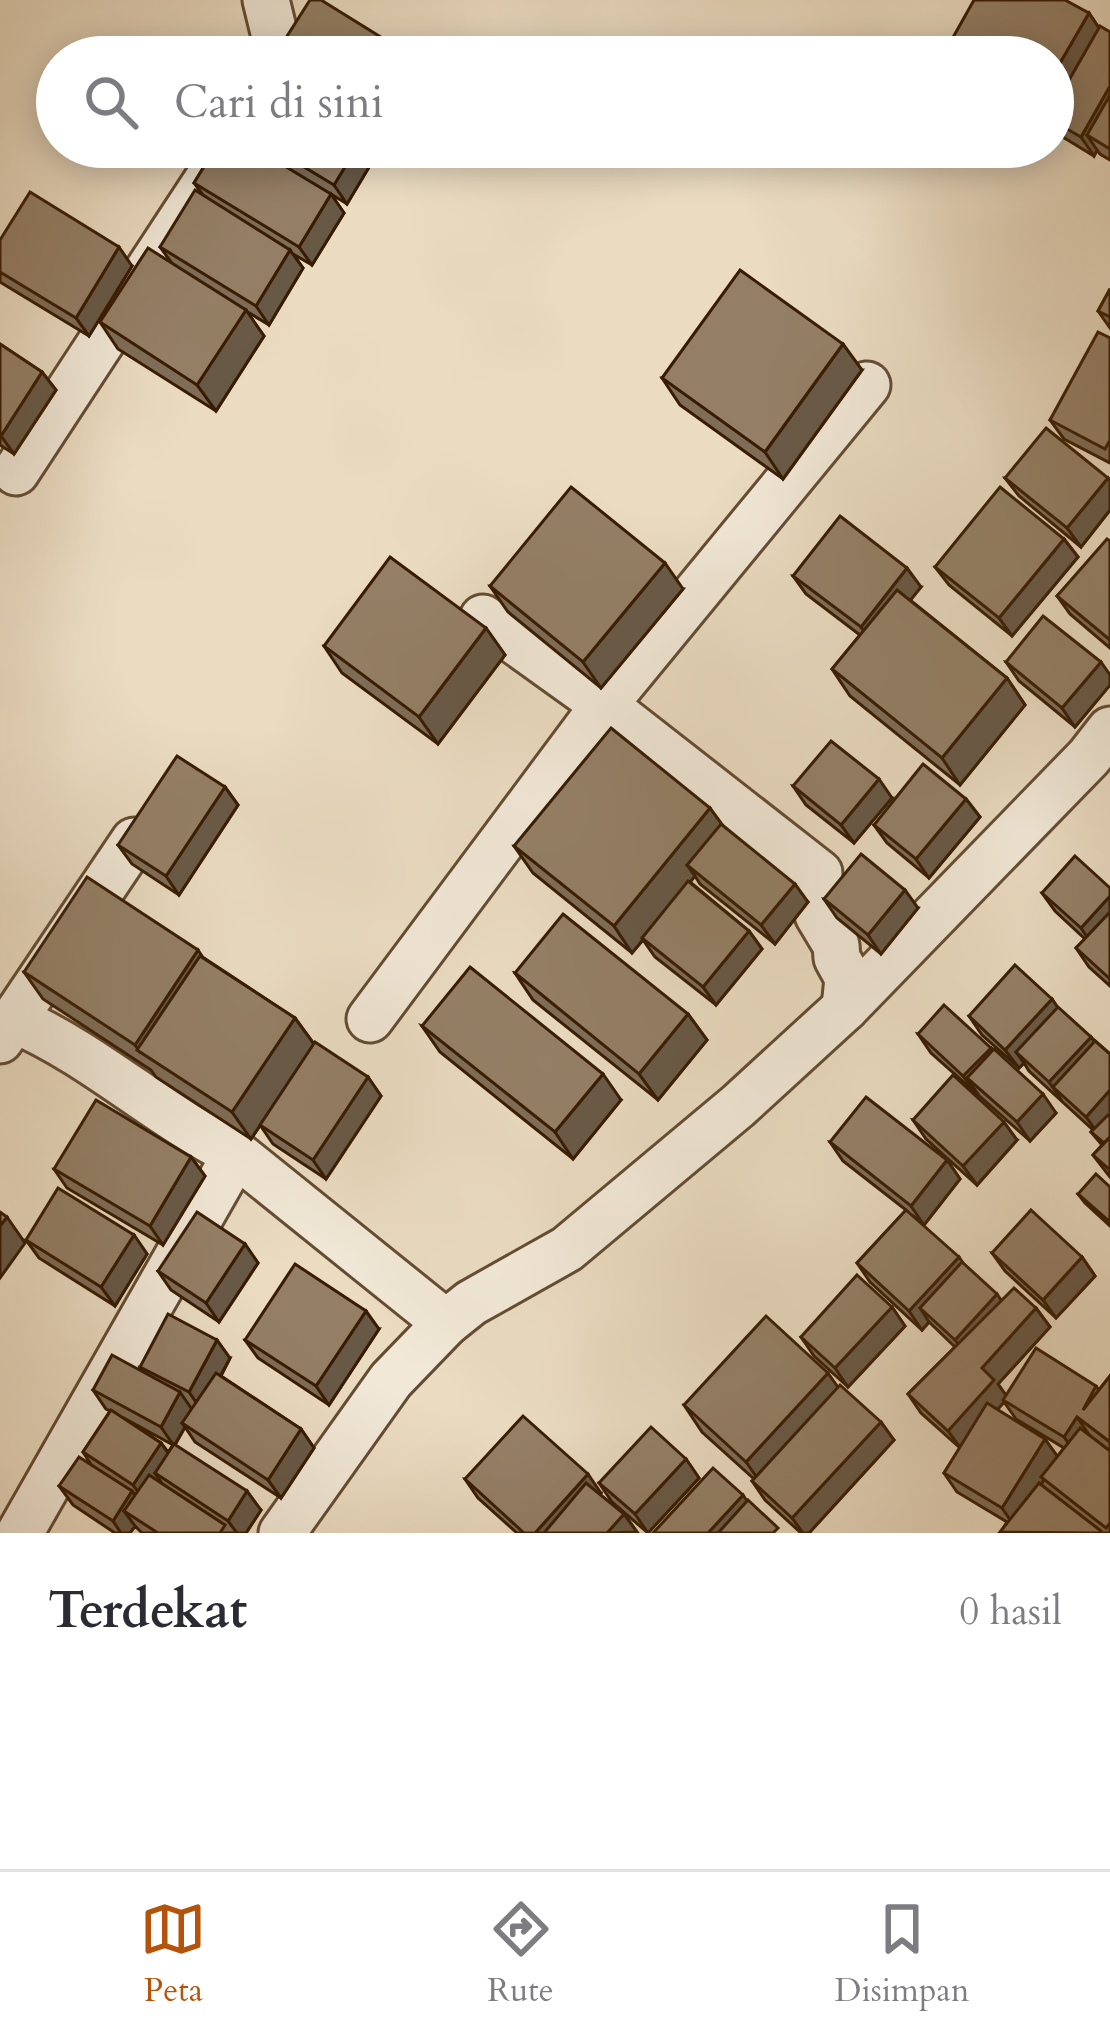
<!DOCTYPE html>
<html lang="id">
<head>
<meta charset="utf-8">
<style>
	body { margin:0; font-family:Cardo,serif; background:#f7f7f7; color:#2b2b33 }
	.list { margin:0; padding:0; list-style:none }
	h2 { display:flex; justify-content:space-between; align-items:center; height:156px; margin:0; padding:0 48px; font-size:51px }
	h2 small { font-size:39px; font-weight:400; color:#7c7c81 }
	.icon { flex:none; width:66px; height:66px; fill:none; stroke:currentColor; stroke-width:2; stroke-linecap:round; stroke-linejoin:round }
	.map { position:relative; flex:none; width:1110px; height:1533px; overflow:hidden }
	.search { position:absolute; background:#fff; box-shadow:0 6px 30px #0003; left:36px; right:36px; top:36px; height:132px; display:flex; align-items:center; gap:30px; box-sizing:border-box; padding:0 42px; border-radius:66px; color:#7c7c81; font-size:45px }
	.sheet { height:336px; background:#fff }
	nav { display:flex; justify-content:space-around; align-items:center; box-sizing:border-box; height:168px; border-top:3px solid #e1e1e2; background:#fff; font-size:33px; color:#7c7c81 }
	nav a { display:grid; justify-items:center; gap:6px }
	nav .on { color:#b45309 }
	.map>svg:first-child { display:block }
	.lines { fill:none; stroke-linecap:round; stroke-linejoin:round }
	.minor-casing { stroke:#644c32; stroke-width:51 }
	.minor { stroke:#f1e8d7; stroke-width:45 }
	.wall { fill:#7f6d58; stroke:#371c03; stroke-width:3; fill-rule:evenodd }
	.shaded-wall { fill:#685947; stroke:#371c03; stroke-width:3 }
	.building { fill:#947f66; stroke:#371c03; stroke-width:3 }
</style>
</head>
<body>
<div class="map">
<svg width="1110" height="1533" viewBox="0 0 1110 1533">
	<rect width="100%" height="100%" fill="#eadbc1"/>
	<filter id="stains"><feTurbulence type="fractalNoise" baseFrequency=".00167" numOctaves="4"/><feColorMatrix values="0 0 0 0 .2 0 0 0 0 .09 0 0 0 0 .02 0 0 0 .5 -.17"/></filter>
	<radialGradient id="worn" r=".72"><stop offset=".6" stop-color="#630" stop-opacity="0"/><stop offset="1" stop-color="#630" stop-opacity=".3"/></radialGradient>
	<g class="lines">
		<g class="minor-casing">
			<g id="minor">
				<polyline points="266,0 280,57"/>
				<polyline points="16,472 229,147"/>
				<polyline points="483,618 604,705 819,873 818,915 836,945 837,958 848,978 845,1008"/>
				<polyline points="370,1019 604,705 867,385"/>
				<path d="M 15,1020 C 94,1054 159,1116 236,1154 L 446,1323"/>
				<polyline points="0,1040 134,841"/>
				<polyline points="20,1533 236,1154"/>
				<polyline points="282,1533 391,1380 446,1323 471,1303 567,1249 738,1106 845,1008 1089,757 1110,730"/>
			</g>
		</g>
		<use href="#minor" class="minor"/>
	</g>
	<g class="wall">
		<polygon points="1089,13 1099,28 1110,32 1110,160 1100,154 1097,150 1094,156 1061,136 1056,129 1053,134 1053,57"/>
		<polygon points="216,147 381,147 347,204 331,194 344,213 312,265 293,254 303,268 269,325 246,311 264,336 216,411 118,349 100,322 171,262 160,247 203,195 194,183"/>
		<polygon points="0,240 132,266 89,336 0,282"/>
		<polygon points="1110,289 1110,328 1098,311"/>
		<polygon points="1110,338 1110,463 1064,439 1050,420"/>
		<polygon points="0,344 42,372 56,390 14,454 0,445"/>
		<polygon points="862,370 783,479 680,405 662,378"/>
		<polygon points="1005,478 1108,478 1110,481 1110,510 1081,547 1019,496"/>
		<polygon points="1064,539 1078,557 1012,636 949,585 935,567"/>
		<polygon points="1110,541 1110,648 1070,614 1057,596"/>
		<polygon points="793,576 921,587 910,600 1007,678 1025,705 960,785 850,696 832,669 860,635 806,594"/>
		<polygon points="490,586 683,589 601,688 508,612"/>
		<polygon points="486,628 505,655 438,744 342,673 324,646"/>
		<polygon points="1006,662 1110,675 1110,685 1075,727 1019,681"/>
		<polygon points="793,786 892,798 854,843 806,805"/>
		<polygon points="225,787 238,805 179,895 132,864 118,845"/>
		<polygon points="966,799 980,817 929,878 887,843 874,825"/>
		<polygon points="722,825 808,902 775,944 700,884 695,876 690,882 749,931 762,949 716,1005 655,957 643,940 632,953 533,873 514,846"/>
		<polygon points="1110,888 1110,986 1089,967 1076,948 1085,939 1055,911 1042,893"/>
		<polygon points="824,899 918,908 881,954 837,918"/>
		<polygon points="204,958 295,1018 314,1044 251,1139 156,1077 151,1070 43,999 24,972"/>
		<polygon points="515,973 688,1014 707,1040 658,1100 533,1000"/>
		<polygon points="1052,999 1057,1007 1110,1054 1110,1177 1093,1155 1102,1145 1091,1132 1093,1130 1029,1071 1024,1063 1019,1068 982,1035 969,1016"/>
		<polygon points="422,1026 621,1100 573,1159 440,1052"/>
		<polygon points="918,1034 991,1048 1056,1113 1030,1141 931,1053"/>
		<polygon points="368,1077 381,1096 326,1179 273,1144 260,1125"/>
		<polygon points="913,1120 1017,1140 977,1185 926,1139"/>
		<path d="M 830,1142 L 947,1160 L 960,1179 L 924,1225 L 912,1215 L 1001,1300 L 1036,1308 L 1050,1327 L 998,1384 L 1006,1396 L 1096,1386 L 1099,1390 L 1110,1376 L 1110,1533 L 1000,1533 L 1007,1522 L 957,1492 L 944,1473 L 960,1448 L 921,1413 L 908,1394 L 955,1347 L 929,1322 L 922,1330 L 870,1282 L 857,1263 L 906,1210 L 843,1161 ZM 1004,1402 L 1016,1419 L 1064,1448 L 1057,1457 L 997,1410 Z"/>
		<polygon points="191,1157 205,1176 163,1245 67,1188 54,1169"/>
		<polygon points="1110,1187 1110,1226 1085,1203 1078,1194"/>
		<polygon points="134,1235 147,1254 115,1306 39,1258 26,1240"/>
		<polygon points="245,1244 258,1263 219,1322 171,1290 158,1271"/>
		<polygon points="992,1253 1082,1257 1095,1276 1056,1318 1005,1271"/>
		<polygon points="892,1307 905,1326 848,1387 814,1356 801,1337"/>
		<polygon points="379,1329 329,1405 258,1358 245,1340"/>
		<path d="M 230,1358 L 221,1376 L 301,1429 L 314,1448 L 281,1498 L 195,1442 L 185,1427 L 175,1445 L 261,1510 L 246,1533 L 142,1533 L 135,1526 L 130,1533 L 115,1533 L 73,1505 L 59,1486 L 92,1466 L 83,1452 L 110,1411 L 106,1409 L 93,1390 L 143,1372 L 140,1367 ZM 122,1417 L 173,1445 L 168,1452 L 161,1443 Z"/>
		<polygon points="838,1388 894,1440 809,1533 801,1533 765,1500 752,1481 754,1479 702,1432 684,1405"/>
		<polygon points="686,1459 699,1478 648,1533 612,1502 599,1483"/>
		<polygon points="465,1479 601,1493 600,1495 624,1514 637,1532 517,1533 478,1498"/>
	</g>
	<g class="shaded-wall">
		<polygon points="1089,13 1107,40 1053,121 1053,75"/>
		<polygon points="1110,86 1110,127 1087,135 1097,150 1094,156 1081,137"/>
		<polygon points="357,147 381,147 347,204 334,185"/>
		<polygon points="331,194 344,213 312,265 299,247"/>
		<polygon points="119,247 132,266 89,336 76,318"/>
		<polygon points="290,250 303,268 269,325 256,306"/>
		<polygon points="246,310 264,336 216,411 197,385"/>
		<polygon points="843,344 862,370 783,479 765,452"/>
		<polygon points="42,372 56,390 14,454 1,436"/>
		<polygon points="1108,478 1110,481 1110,510 1081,547 1067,528"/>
		<polygon points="1064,539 1078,557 1012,636 999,618"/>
		<polygon points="665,563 683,589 601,688 583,662"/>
		<polygon points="907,568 921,587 874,646 861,627"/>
		<polygon points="486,628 505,655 438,744 419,717"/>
		<polygon points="1101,662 1110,675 1110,685 1075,727 1062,708"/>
		<polygon points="1007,678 1025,705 960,785 942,758"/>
		<polygon points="879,779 892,798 854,843 841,825"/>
		<polygon points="225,787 238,805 179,895 166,876"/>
		<polygon points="966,799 980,817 929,878 916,859"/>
		<polygon points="710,808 729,834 687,865 695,876 632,953 614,926"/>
		<polygon points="795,884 808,902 775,944 761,925"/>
		<polygon points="905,890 918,908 881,954 868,935"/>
		<polygon points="1110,896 1110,929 1094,947 1081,928"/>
		<polygon points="749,931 762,949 716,1005 703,987"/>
		<polygon points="198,950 216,977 140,1052 135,1045"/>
		<polygon points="1052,999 1065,1018 1016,1052 1024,1063 1019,1068 1005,1050"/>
		<polygon points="688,1014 707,1040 658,1100 639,1074"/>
		<polygon points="295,1018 314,1044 251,1139 232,1112"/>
		<polygon points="1091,1037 1104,1056 1053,1087 1062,1101 1049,1082"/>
		<polygon points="991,1048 1004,1066 967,1078 978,1094 977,1095 963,1076"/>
		<polygon points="603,1074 621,1100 573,1159 555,1132"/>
		<polygon points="368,1077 381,1096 326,1179 313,1160"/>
		<polygon points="1110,1090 1110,1123 1099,1135 1086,1117"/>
		<polygon points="1043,1094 1056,1113 1030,1141 1017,1122"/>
		<polygon points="1004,1122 1017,1140 977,1185 963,1166"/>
		<polygon points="191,1157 205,1176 163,1245 150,1226"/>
		<polygon points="947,1160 960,1179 924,1225 911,1206"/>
		<polygon points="7,1217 25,1243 0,1278 0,1226"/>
		<polygon points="134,1235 147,1254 115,1306 101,1287"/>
		<polygon points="245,1244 258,1263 219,1322 206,1303"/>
		<polygon points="959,1257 972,1276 920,1308 929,1322 922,1330 909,1311"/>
		<polygon points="1082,1257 1095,1276 1056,1318 1043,1300"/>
		<polygon points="997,1294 1010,1313 968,1359 955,1340"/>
		<polygon points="892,1307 905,1326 848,1387 835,1368"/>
		<polygon points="1036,1308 1050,1327 998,1384 1008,1398 961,1449 948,1431 982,1368"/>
		<polygon points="366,1311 379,1329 329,1405 316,1386"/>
		<polygon points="217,1340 230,1358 202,1411 189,1392"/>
		<polygon points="828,1373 847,1400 765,1489 746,1462"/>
		<polygon points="180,1392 193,1411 182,1423 185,1427 174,1446 161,1427"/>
		<polygon points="1077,1417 1090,1436 1078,1456 1064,1437"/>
		<polygon points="881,1422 894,1440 809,1533 803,1533 792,1518"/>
		<polygon points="301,1429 314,1448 281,1498 268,1480"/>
		<polygon points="1045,1439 1058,1457 1015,1527 1002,1508"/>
		<polygon points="161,1443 174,1461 155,1473 161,1482 146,1503 133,1485"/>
		<polygon points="686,1459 699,1478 648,1533 635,1514"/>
		<polygon points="588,1474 601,1493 565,1533 535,1533"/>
		<polygon points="132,1491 146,1510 124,1511 135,1526 130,1533 121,1533 113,1521"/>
		<polygon points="247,1491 261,1510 246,1533 237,1533 228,1521"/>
		<polygon points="743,1495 756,1514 738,1533 708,1533"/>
		<polygon points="624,1514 637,1532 607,1533"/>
	</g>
	<g class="building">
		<polygon points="310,0 321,0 413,57 278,57 275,55"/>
		<polygon points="974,0 1065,0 1089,13 1053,75 1053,57 942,57"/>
		<polygon points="1100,26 1110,32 1110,86 1081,137 1053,121 1053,108"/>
		<polygon points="1110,95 1110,149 1087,135"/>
		<polygon points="216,147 253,147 331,194 299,247 194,183"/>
		<polygon points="271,147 357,147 334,185"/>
		<polygon points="195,190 290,250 256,306 160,247"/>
		<polygon points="30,192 119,247 76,318 0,272 0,240"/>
		<polygon points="148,248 246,310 197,385 100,322"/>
		<polygon points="740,270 843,344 765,452 662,378"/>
		<polygon points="1110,289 1110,317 1098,311"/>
		<polygon points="1098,332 1110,338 1110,440 1105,449 1050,420"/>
		<polygon points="0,344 42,372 1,436 0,435"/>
		<polygon points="1046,428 1108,478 1067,528 1005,478"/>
		<polygon points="571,487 665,563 583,662 490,586"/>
		<polygon points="1000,487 1064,539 999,618 935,567"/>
		<polygon points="840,516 907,568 861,627 793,576"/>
		<polygon points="1107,539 1110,541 1110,640 1057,596"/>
		<polygon points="390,557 486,628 419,717 324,646"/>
		<polygon points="897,590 1007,678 942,758 832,669"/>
		<polygon points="1043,616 1101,662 1062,708 1006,662"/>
		<polygon points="611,728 710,808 614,926 514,846"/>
		<polygon points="831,741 879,779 841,825 793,786"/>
		<polygon points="177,756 225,787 166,876 118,845"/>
		<polygon points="923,764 966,799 916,859 874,825"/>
		<polygon points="721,824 795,884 761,925 687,865"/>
		<polygon points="861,854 905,890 868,935 824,899"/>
		<polygon points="1075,856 1110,888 1110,896 1081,928 1042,893"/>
		<polygon points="87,877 198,950 135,1045 24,972"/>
		<polygon points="688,881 749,931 703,987 642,938"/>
		<polygon points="1110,912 1110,979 1076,948"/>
		<polygon points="563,914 688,1014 639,1074 515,973"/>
		<polygon points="200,956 295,1018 232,1112 137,1050"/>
		<polygon points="1015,965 1052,999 1005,1050 969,1016"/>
		<polygon points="470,967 603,1074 555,1132 422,1026"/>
		<polygon points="944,1005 991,1048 963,1076 918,1034"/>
		<polygon points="1058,1007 1091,1037 1049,1082 1016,1052"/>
		<polygon points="1095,1041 1110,1054 1110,1090 1086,1117 1053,1087"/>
		<polygon points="315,1042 368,1077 313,1160 260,1125"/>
		<polygon points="994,1049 1043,1094 1017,1122 967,1078"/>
		<polygon points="953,1075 1004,1122 963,1166 913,1120"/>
		<polygon points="866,1097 947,1160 911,1206 830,1142"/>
		<polygon points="96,1100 191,1157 150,1226 54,1169"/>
		<polygon points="1108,1115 1110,1117 1110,1137 1104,1143 1091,1132"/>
		<polygon points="1110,1137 1110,1170 1093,1155"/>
		<polygon points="1096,1174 1110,1187 1110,1222 1078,1194"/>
		<polygon points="58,1188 134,1235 101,1287 26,1240"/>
		<polygon points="906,1210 959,1257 909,1311 857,1263"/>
		<polygon points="1031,1210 1082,1257 1043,1300 992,1253"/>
		<polygon points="0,1212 7,1217 0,1226"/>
		<polygon points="197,1212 245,1244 206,1303 158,1271"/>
		<polygon points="962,1262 997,1294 955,1340 920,1308"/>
		<polygon points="295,1264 366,1311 316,1386 245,1340"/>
		<polygon points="857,1275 892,1307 835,1368 801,1337"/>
		<polygon points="1014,1288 1036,1308 982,1368 994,1380 948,1431 908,1394"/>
		<polygon points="168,1314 217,1340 189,1392 140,1367"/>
		<polygon points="766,1316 828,1373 746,1462 684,1405"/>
		<polygon points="1036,1348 1096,1386 1083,1410 1110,1376 1110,1442 1077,1417 1064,1437 1003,1400"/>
		<polygon points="112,1355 180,1392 161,1427 93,1390"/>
		<polygon points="216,1373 301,1429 268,1480 182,1423"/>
		<polygon points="840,1385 881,1422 792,1518 752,1481"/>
		<polygon points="987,1403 1045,1439 1002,1508 944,1473"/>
		<polygon points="111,1410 161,1443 133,1485 83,1452"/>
		<polygon points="523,1416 588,1474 535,1533 524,1533 465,1479"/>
		<polygon points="651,1427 686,1459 635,1514 599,1483"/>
		<polygon points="1080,1428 1110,1451 1110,1523 1106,1528 1041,1477"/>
		<polygon points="174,1444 247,1491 228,1521 155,1473"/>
		<polygon points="79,1457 132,1491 113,1521 59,1486"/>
		<polygon points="713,1468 743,1495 708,1533 653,1533"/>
		<polygon points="149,1475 225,1525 220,1533 158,1533 124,1511"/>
		<polygon points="586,1483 624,1514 607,1533 544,1533"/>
		<polygon points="1039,1483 1101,1531 1100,1533 1000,1532"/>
		<polygon points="748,1500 778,1528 773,1533 718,1533"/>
	</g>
	<rect width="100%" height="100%" filter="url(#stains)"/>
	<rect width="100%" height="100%" fill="url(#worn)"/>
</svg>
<div class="search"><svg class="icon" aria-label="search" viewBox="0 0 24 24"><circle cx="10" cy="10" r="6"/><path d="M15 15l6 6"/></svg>Cari di sini</div>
</div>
<section class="sheet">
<h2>Terdekat<small>0 hasil</small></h2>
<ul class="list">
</ul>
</section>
<nav>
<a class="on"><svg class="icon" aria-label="map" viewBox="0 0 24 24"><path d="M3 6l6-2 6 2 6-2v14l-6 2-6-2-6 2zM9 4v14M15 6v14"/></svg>Peta</a>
<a><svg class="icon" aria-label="directions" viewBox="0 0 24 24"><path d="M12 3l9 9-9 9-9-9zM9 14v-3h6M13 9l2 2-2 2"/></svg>Rute</a>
<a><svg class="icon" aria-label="saved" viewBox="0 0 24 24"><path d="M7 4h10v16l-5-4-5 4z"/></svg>Disimpan</a>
</nav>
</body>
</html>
